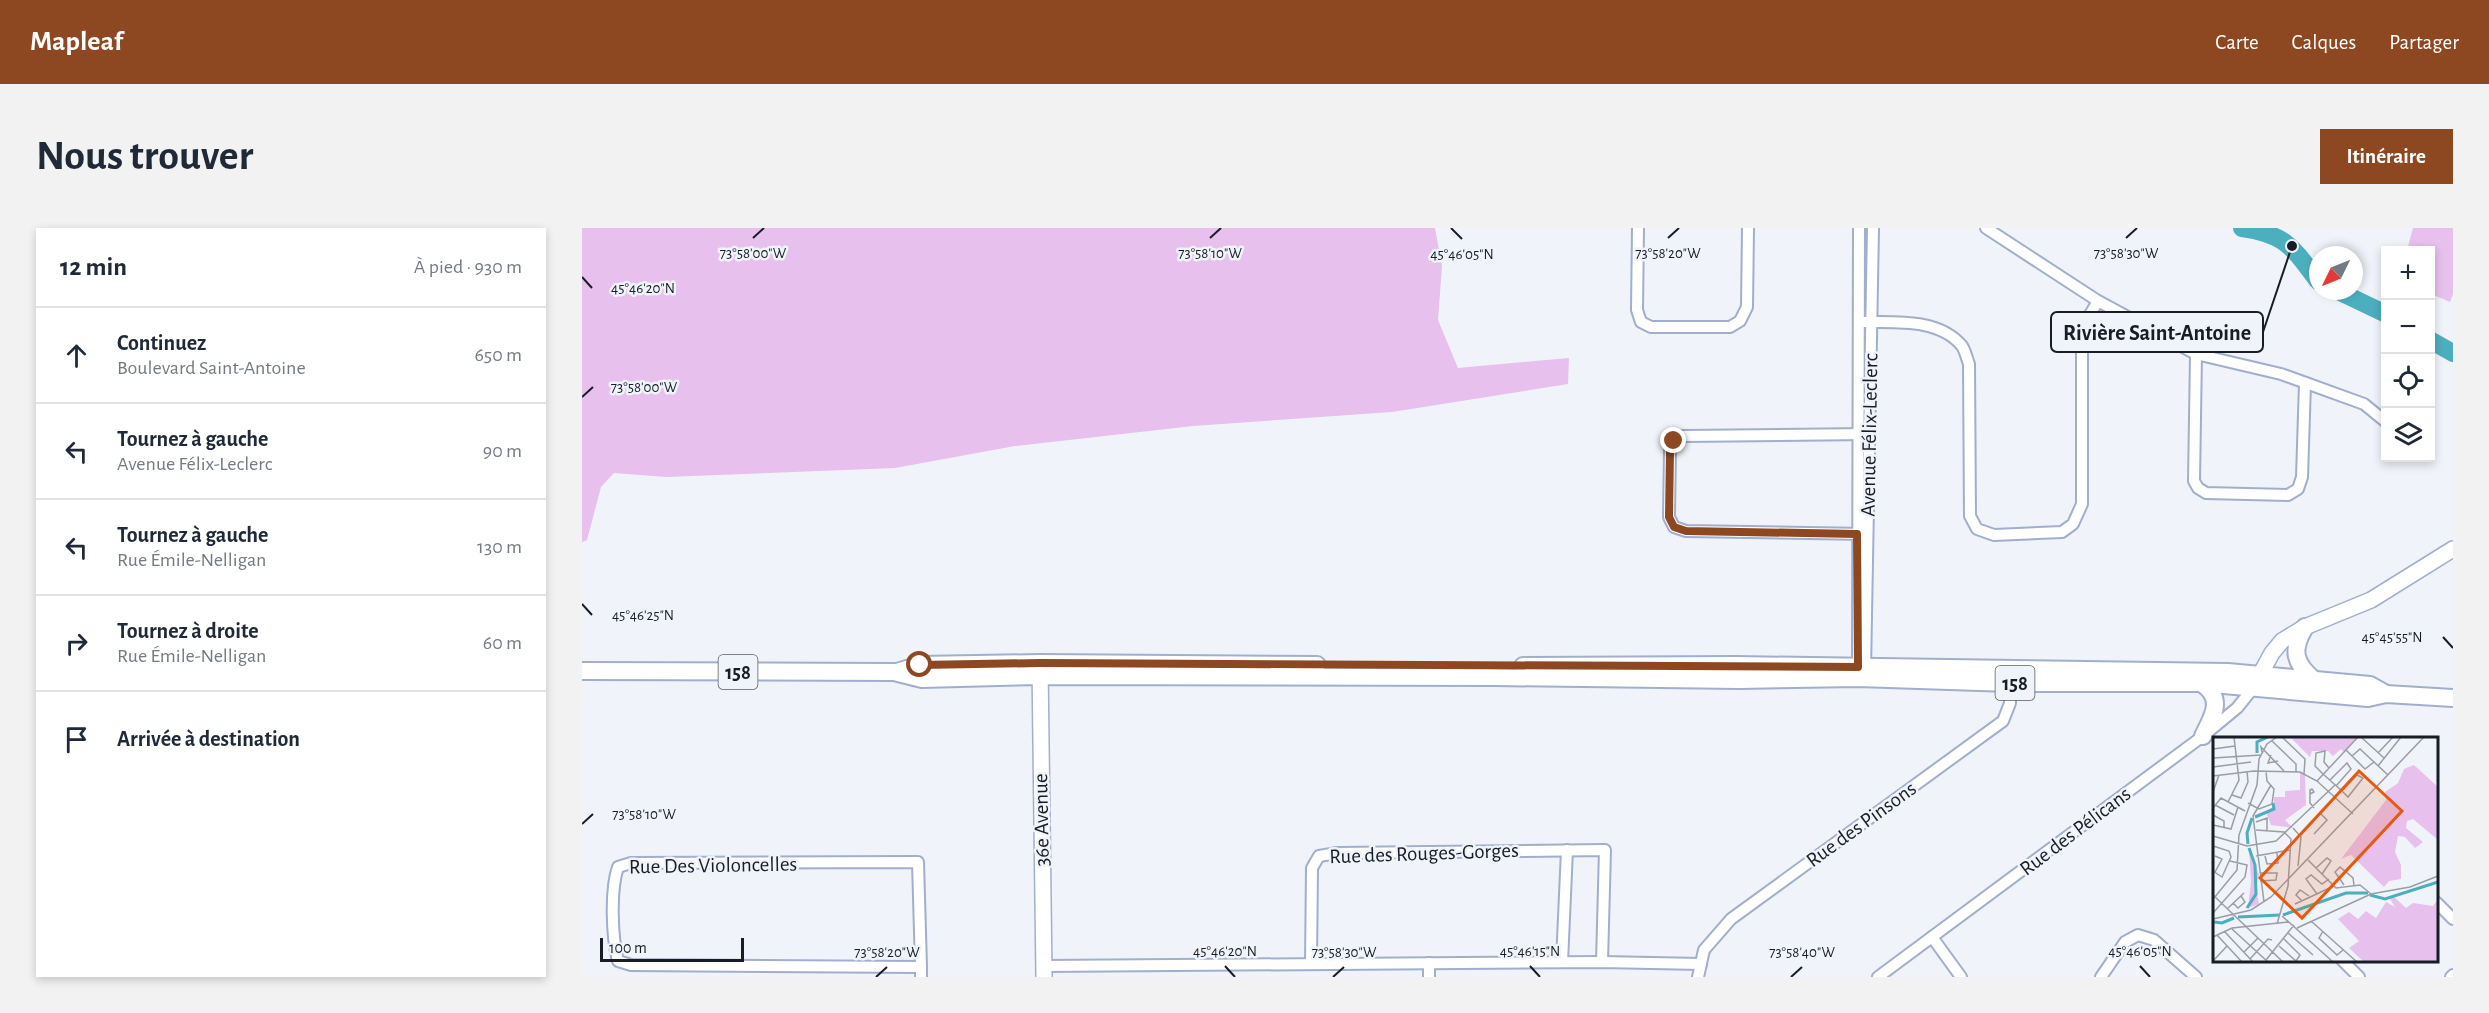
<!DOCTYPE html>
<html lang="fr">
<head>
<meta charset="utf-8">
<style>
	body { margin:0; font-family:"Alegreya Sans",sans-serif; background:#f2f2f3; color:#1f2937 }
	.controls { position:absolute; right:18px; top:18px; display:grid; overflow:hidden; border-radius:0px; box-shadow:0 3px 9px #0003 }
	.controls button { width:54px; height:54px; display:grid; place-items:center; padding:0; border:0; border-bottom:2px solid #e0e1e3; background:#fff; color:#1f2937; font:30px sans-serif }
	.compass { position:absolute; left:1727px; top:18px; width:54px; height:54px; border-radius:50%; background:#fff; box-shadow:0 3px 9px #0003; rotate:227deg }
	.scale { position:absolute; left:18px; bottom:15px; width:144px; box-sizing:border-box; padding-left:6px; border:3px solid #171c26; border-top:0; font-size:16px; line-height:21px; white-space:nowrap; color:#171c26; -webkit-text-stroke:4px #f0f3f9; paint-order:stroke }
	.stop { position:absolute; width:18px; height:18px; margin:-14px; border:4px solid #8e4821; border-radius:50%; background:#fff }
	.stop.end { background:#8e4821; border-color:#fff; box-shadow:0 2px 6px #0008 }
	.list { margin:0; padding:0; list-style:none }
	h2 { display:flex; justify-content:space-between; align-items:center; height:78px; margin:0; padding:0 24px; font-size:26px }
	h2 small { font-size:20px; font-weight:400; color:#747a83 }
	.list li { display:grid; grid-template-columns:39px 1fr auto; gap:18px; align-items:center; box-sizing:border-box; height:96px; padding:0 24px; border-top:2px solid #e0e1e3 }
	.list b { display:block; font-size:22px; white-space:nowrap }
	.list p { margin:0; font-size:20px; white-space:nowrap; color:#747a83 }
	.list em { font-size:20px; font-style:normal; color:#747a83 }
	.icon { flex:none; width:33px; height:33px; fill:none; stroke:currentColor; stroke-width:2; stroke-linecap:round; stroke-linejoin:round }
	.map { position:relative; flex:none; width:1871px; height:749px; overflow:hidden; border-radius:0px }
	header { display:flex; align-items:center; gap:36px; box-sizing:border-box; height:84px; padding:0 30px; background:#8e4821; color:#fff }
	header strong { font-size:28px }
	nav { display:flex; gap:33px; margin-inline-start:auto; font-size:21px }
	.intro { display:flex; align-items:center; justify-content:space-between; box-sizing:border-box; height:144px; padding:0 36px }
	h1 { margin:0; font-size:42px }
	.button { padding:15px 27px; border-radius:0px; background:#8e4821; color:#fff; font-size:21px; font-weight:700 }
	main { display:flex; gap:36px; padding:0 36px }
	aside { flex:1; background:#fff; border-radius:0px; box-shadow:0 3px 9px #0003 }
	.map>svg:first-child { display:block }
	.green { fill:#e7c0ed }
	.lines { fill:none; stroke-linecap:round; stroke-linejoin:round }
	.river { stroke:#4cafbd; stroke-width:18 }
	.street-casing { stroke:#a1afcc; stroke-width:14 }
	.secondary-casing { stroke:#a1afcc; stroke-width:18 }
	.primary-casing { stroke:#a1afcc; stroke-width:20 }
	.street { stroke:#fff; stroke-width:10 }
	.secondary { stroke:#fff; stroke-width:15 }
	.primary { stroke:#fff; stroke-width:16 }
	.route { stroke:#8e4821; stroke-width:8 }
	.ticks { fill:none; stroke:#171c26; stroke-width:2 }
	.labels { text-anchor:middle; stroke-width:5; stroke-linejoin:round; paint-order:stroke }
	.shield { fill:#f0f3f9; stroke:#585c65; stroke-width:1.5 }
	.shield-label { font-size:20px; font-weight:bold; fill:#171c26 }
	.street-label { font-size:21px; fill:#171c26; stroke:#f0f3f9 }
	.inset-river { fill:none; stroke:#4cafbd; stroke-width:3 }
	.inset-road { fill:none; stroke:#999da5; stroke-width:1.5 }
	.view { fill:#e8590c; fill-opacity:0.15; stroke:#e8590c; stroke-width:3 }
	.inset-edge { fill:none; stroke:#171c26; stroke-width:3 }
	.ticks-label { font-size:15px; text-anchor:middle; fill:#171c26; stroke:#f0f3f9; stroke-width:5; stroke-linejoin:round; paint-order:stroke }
	.leader { fill:none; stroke:#171c26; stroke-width:2 }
	.callout-dot { fill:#171c26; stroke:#f0f3f9; stroke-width:2 }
	.callout { fill:#f0f3f9; stroke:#171c26; stroke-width:2 }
	.callout-label { font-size:22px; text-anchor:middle; font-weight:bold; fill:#171c26 }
</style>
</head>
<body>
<header>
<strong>Mapleaf</strong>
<nav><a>Carte</a><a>Calques</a><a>Partager</a></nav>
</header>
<div class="intro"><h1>Nous trouver</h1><a class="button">Itinéraire</a></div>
<main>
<aside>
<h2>12 min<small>À pied · 930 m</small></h2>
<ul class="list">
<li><svg class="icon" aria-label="ahead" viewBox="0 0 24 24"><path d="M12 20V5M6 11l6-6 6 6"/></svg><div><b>Continuez</b><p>Boulevard Saint-Antoine</p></div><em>650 m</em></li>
<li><svg class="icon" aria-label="left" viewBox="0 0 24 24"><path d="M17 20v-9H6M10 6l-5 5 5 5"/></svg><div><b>Tournez à gauche</b><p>Avenue Félix-Leclerc</p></div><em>90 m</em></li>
<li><svg class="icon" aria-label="left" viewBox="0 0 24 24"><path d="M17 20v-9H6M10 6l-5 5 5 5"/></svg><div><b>Tournez à gauche</b><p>Rue Émile-Nelligan</p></div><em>130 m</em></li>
<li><svg class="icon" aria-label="right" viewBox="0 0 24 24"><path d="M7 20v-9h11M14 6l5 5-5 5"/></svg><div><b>Tournez à droite</b><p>Rue Émile-Nelligan</p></div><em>60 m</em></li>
<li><svg class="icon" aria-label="arrive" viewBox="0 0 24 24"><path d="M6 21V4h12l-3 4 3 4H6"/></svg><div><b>Arrivée à destination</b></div></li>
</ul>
</aside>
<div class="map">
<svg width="1871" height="749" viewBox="0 0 1871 749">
	<rect width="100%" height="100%" fill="#f0f3f9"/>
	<g class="green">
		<polygon points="0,0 853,0 860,38 856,92 876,140 987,130 986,156 810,184 611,198 433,218 313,240 84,249 32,245 19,259 5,312 0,314"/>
		<polygon points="1831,0 1871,0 1871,66 1868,74 1849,66 1848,22 1825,22"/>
	</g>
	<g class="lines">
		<g class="river">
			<path d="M 1660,0 C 1704,6 1711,20 1736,53"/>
			<polyline points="1756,63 1804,86"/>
			<polyline points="1848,112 1871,125"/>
		</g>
		<g class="street-casing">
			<g id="street">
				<polyline points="1056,0 1055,82 1059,94 1069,99 1148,99 1158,93 1165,79 1166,0"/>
				<polyline points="1404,0 1516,73 1614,126 1699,146 1782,176 1804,194"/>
				<path d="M 1277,94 C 1310,95 1356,89 1380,118 C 1383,122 1385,131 1387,136 L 1388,288 L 1395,301 L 1412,307 L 1480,304 L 1491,296 L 1500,276 L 1500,116 L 1503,95 L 1516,73"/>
				<polyline points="1614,126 1612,253 1616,260 1624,265 1706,267 1716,261 1720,249 1723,155"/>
				<polyline points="1285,306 1104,303 1092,299 1087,289 1088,222 1092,213 1101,208 1287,206"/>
				<polyline points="1276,429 1277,0"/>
				<polyline points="1283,444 1291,0"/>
				<polyline points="1854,674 1871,691"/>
				<polyline points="1350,709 1379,749"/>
				<polyline points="1760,732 1777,749"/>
				<polyline points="980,734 985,622"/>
				<polyline points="847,735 847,749"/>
				<polyline points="729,736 730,640 737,628 755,625 1023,622 1020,734"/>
				<polyline points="461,738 1020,734 1119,736"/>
				<path d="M 339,739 L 49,737 L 36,733 C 30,710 28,662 36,639 L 49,635 L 336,634 L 339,739 L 339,749"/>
				<polyline points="1116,749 1122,722 1149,691 1421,493 1428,475 1428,449"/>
				<polyline points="1296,749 1621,508 1655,480 1672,459"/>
				<polyline points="1519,749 1543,714 1556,707 1572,712 1614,749"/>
				<polyline points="1869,749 1871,747"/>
			</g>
		</g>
		<g class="secondary-casing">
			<g id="secondary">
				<polyline points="458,437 462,749"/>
				<polyline points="1673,456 1690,425 1700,413 1723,399 1789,372 1871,321"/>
			</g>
		</g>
		<g class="primary-casing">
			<g id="primary">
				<path d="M 1723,399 C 1709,422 1712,435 1732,452"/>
				<polyline points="941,438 1154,437 1646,444 1788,457 1804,466"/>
				<polyline points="0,443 312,444 340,451 458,448 912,449 1157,452 1276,450 1428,455 1619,455 1786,470 1804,466 1871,470"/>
				<polyline points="315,444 338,437 458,435 735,437"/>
				<path d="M 1619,455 C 1643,470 1631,488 1621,508"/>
			</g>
		</g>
		<use href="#street" class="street"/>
		<use href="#secondary" class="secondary"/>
		<use href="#primary" class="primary"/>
	</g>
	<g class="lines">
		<polyline class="route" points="338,437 458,435 1276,439 1275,306 1104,303 1092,299 1087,289 1088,222 1092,213"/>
	</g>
	<path class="ticks" d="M 869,0 L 880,11M 171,10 L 182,0M 628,10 L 639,0M 1086,10 L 1097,0M 1544,10 L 1555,0M 0,49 L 10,60M 0,169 L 11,159M 0,376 L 10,387M 1861,409 L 1871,420M 0,596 L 11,586M 643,738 L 653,749M 948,738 L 958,749M 1558,738 L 1568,749M 294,749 L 305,739M 751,749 L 762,739M 1209,749 L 1220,739"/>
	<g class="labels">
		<g class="shield">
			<rect x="136.5" y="427" width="39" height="34" rx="4.5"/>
			<rect x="1413.5" y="438" width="39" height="34" rx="4.5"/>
		</g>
		<g class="shield-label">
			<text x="156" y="451">158</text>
			<text x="1433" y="462">158</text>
		</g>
		<g class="street-label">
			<text transform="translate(1287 207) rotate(-89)" y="7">Avenue Félix-Leclerc</text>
			<text transform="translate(459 592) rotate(-91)" y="7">36e Avenue</text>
			<text transform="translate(1279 596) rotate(-36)" y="7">Rue des Pinsons</text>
			<text transform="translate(1493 603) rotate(-37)" y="7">Rue des Pélicans</text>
			<text transform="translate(842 625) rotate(-2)" y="7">Rue des Rouges-Gorges</text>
			<text transform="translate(131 637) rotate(-1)" y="7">Rue Des Violoncelles</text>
		</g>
	</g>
	<g transform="translate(1631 509)">
		<rect width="225" height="225" fill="#f0f3f9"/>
		<path d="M 77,0 L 145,0 L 131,15 L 128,12 L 120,19 L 115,14 L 99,14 L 97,20 ZM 201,28 L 225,50 L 225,103 L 200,82 L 194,84 L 193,91 L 210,105 L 202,111 L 192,100 L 185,99 L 182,115 L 188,128 L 188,142 L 176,144 L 171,150 L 138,118 L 128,122 L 173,63 L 172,55 L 185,46 L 191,32 ZM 87,35 L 92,37 L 93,68 L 72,83 L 80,91 L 58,88 L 53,75 L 61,69 L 61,60 L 72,60 L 72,54 L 87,53 ZM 36,111 L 46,138 L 43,151 L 46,167 L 35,171 L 38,145 ZM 180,159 L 193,171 L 200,166 L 220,169 L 225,162 L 225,225 L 151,225 L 136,211 L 146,204 L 125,182 L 136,175 L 145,182 L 153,174 L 163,181 L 173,165 L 182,170 L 177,162 Z" fill="#e7c0ed"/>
		<path class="inset-river" d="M 44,16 L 44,5 L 55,0M 42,80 L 61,72 L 60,66M 35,107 L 34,96 L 39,81M 157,158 L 172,162 L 225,145M 34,171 L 43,157 L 42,128 L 36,111M 70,178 L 133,156 L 155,156M 25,180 L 67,178M 1,185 L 9,186 L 21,181"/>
		<path class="inset-road" d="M 69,0 L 92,22 L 91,37M 148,0 L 171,21M 59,4 L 83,27 L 83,35M 0,12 L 22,9M 133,13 L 152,32 L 161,25M 49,15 L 48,10 L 71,34M 165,16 L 180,0M 58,18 L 55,26 L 65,24M 139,19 L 147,12 L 175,38M 0,21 L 48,18M 165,29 L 188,0M 0,30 L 38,25M 116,31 L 111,25 L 112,14 L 103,16 L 102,29 L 110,37 L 129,54 L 135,60 L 150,41 L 144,38 L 129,54M 0,39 L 41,34 L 87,35 L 104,44 L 140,77M 117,43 L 134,26 L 138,32 L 123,49M 104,44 L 145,0M 0,55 L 6,38M 97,57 L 101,55 L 99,52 L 97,53 L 97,66 L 101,71M 19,58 L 28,61 L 35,45 L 34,34M 15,65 L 26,43 L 21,0M 35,66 L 46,72 L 59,67 L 61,52 L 54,44 L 53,34M 2,68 L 21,78M 0,71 L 8,61 L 32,74M 0,78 L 11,84 L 11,91M 43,85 L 54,81 L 54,94M 0,88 L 18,92 L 25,70M 80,91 L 88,100 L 85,129M 43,93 L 71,95 L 78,102 L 75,149 L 64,187M 101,97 L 114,83 L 108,77M 0,99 L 34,109 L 63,104 L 122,48M 87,99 L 122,61M 0,109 L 16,114 L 18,120 L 9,140 L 0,134M 43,119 L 77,113M 52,119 L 54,127 L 65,126 L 64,116M 95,123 L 123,151 L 147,148 L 158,157M 103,131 L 114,121 L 118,124 L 109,137M 2,135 L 9,122 L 2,119M 47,136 L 64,136 L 63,143 L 47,144M 131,148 L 122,135 L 127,130 L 140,141 L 141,148M 104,157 L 93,142 L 98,138 L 109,147 L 116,142M 0,158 L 70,225M 1,161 L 24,133 L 26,98 L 44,48 L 46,22 L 54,7 L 64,0M 89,164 L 83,158 L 87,153 L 96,159M 51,165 L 40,79 L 58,48M 20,166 L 25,171 L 32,165 L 28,159M 82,167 L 121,149M 14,172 L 31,156M 0,176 L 32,140 L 34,128 L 17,124M 69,179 L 120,225M 0,182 L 38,173 L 58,160 L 211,0M 98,184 L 144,225M 84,191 L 158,157 L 197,150 L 225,139M 19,192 L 55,225M 11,194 L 40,225M 110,194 L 106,201 L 124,218 L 130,213M 75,196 L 100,218M 4,198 L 29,225M 0,200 L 19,191 L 76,185M 71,202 L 87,218 L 83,224M 66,209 L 83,224M 31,215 L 45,201M 37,222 L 55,202 L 59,203M 53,223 L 81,188M 0,224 L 14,209"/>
		<path class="view" d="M 146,34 L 189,74 L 89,181 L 47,141 Z"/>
		<rect width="225" height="225" class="inset-edge"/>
	</g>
	<g class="ticks-label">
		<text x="1544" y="30">73°58'30"W</text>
		<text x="171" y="30">73°58'00"W</text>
		<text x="628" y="30">73°58'10"W</text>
		<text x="1086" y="30">73°58'20"W</text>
		<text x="880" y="31">45°46'05"N</text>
		<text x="61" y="65">45°46'20"N</text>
		<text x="62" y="164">73°58'00"W</text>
		<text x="61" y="392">45°46'25"N</text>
		<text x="1810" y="414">45°45'55"N</text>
		<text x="62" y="591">73°58'10"W</text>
		<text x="643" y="728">45°46'20"N</text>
		<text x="948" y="728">45°46'15"N</text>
		<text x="1558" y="728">45°46'05"N</text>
		<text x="305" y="729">73°58'20"W</text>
		<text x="762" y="729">73°58'30"W</text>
		<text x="1220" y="729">73°58'40"W</text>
	</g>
	<path class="leader" d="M1710 18L1681 104"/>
	<circle class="callout-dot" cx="1710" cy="18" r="6"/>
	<rect class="callout" x="1469" y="84" width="212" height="40" rx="6"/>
	<g class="callout-label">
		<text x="1575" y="112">Rivière Saint-Antoine</text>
	</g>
</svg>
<div class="controls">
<button>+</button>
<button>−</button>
<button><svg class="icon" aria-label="locate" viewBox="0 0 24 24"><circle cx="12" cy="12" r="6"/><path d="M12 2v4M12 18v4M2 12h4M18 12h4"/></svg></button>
<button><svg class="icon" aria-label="layers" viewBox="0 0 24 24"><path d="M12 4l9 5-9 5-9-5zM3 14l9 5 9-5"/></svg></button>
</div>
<svg class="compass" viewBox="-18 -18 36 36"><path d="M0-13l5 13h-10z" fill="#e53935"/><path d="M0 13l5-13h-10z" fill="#747a83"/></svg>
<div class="scale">100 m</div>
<div class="stop" style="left:338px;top:437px"></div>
<div class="stop end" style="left:1092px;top:213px"></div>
</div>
</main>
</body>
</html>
